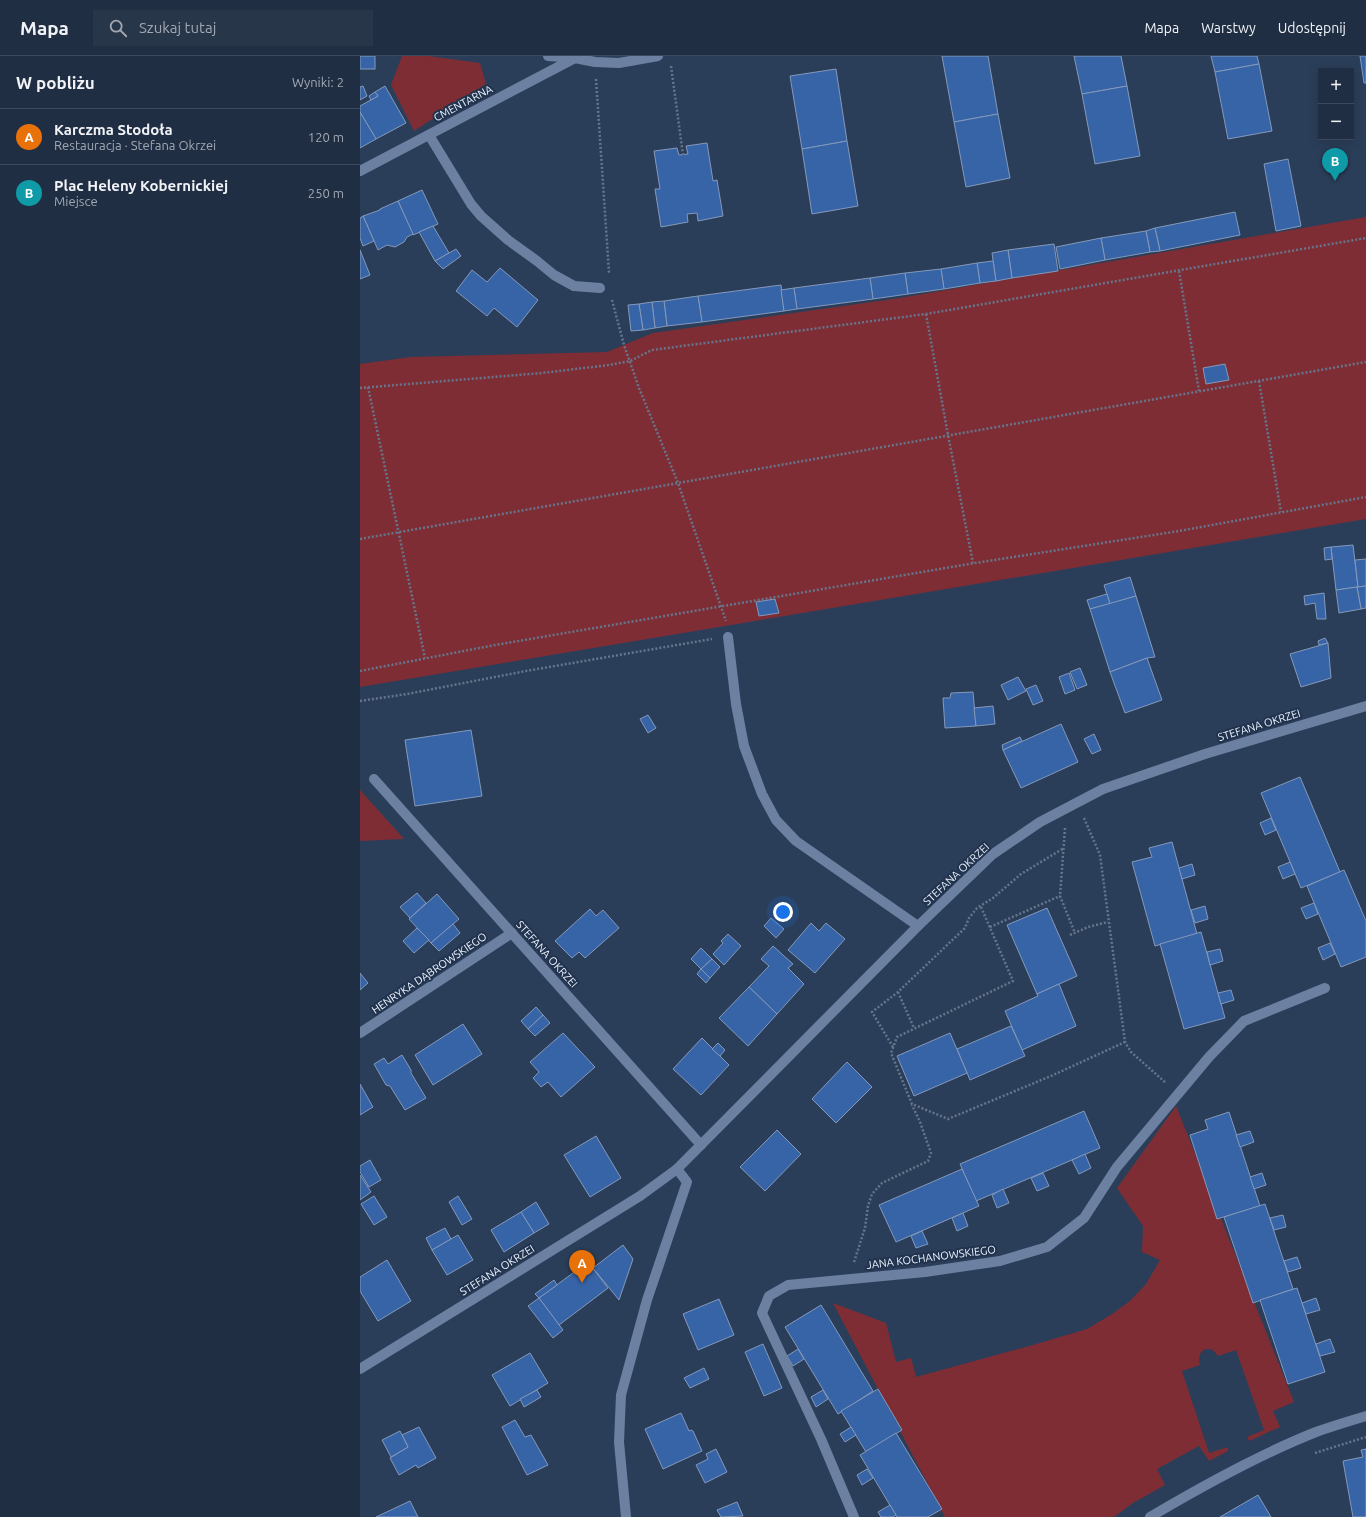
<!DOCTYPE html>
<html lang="pl">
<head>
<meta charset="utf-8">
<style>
	body { margin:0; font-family:Ubuntu,sans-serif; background:#28364a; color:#f1f3f6 }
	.controls { position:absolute; right:12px; top:12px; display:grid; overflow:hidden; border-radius:0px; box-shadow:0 2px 10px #0003 }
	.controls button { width:36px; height:36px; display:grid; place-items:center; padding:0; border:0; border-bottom:1px solid #3d4a5c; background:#202e43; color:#f1f3f6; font:20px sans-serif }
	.you { position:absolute; left:423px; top:856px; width:14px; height:14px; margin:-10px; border:3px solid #fff; border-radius:50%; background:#1a73e8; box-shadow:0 0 0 6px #1a73e833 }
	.badge { display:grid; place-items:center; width:26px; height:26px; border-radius:50%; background:#e9ab38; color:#fff; font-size:13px; font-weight:700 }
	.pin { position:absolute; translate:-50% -33px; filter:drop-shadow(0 1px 2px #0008) }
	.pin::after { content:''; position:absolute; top:21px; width:14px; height:12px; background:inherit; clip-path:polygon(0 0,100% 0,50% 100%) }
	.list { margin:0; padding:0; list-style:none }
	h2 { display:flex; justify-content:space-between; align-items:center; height:52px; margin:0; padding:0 16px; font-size:17px }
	h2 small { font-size:13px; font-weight:400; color:#a2a8b2 }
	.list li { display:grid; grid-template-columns:26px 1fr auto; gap:12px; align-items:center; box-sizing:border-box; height:56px; padding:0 16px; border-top:1px solid #3d4a5c }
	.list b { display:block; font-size:15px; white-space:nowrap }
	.list p { margin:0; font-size:13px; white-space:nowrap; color:#a2a8b2 }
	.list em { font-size:13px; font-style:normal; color:#a2a8b2 }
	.icon { flex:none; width:22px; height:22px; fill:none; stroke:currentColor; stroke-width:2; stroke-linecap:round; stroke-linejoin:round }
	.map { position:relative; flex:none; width:1006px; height:1461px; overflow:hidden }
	header { display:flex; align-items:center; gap:24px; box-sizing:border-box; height:56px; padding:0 20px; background:#202e43; border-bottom:1px solid #3d4a5c }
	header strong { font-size:19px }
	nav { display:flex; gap:22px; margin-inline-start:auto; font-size:14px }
	.search { width:280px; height:36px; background:#28364a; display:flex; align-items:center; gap:10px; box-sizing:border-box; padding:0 14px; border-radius:0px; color:#a2a8b2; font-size:15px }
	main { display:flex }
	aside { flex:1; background:#202e43 }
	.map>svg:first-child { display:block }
	.green { fill:#7f2d34 }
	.building { fill:#3764a7; stroke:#8499ba }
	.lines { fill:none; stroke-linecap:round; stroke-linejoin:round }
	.path { stroke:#66758b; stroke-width:2.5; stroke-dasharray:2 2; stroke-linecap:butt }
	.lane { stroke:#6c81a1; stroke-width:10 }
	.street { stroke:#6c81a1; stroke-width:10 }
	.labels { text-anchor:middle; stroke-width:4; stroke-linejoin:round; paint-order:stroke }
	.street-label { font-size:11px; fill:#ecf3fe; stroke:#21334e }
</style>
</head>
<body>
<header>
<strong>Mapa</strong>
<div class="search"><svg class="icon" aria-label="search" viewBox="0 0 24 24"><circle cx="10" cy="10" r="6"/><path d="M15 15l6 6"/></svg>Szukaj tutaj</div>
<nav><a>Mapa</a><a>Warstwy</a><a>Udostępnij</a></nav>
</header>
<main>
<aside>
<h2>W pobliżu<small>Wyniki: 2</small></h2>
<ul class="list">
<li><span class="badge" style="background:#e8710a">A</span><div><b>Karczma Stodoła</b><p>Restauracja · Stefana Okrzei</p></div><em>120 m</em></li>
<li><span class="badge" style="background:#0f9aa8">B</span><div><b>Plac Heleny Kobernickiej</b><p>Miejsce</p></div><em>250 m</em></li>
</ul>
</aside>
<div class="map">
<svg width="1006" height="1461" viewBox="0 0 1006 1461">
	<rect width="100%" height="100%" fill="#2b3e59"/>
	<g class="green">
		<polygon points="42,0 68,0 120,7 126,28 54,75 31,29"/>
		<polygon points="1006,161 1006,463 0,631 0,308 51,301 247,296 293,277 540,242"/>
		<polygon points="0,734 44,783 0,785"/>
		<path d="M 816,1050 L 934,1346 L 913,1355 L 920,1371 L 889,1385 L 887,1381 L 904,1374 L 876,1294 L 858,1300 L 853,1294 C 842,1290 837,1299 840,1309 L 822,1315 L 849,1397 L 868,1391 L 868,1395 L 849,1405 L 839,1390 L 797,1413 L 805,1429 L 773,1447 L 754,1461 L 585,1461 L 473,1247 L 526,1267 L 536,1306 L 551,1302 L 556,1321 L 673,1289 L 727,1273 L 752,1258 L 770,1245 L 786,1228 L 800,1204 L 782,1196 L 783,1170 L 757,1132 Z"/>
	</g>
	<g class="building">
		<rect x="0" y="0" width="15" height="13"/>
		<polygon points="582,0 628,0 638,58 594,66"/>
		<polygon points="714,0 761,0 767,30 722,38"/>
		<polygon points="851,0 897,0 899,8 855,16"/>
		<polygon points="1000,0 1006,0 1006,27 1004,27"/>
		<polygon points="899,8 912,75 868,83 855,16"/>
		<polygon points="476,13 487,85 442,93 430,20"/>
		<polygon points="3,30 7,40 0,44 0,31"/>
		<polygon points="25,30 46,67 16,83 0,56 0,50 18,40 15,36"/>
		<polygon points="767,30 780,100 735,108 722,38"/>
		<polygon points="15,36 18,40 11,44 9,40"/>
		<polygon points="0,56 16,83 0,92"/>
		<polygon points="638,58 650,122 606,131 594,66"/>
		<polygon points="487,85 498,150 452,158 442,93"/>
		<polygon points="347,87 353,125 357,124 363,160 338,165 337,157 327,158 328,166 301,171 295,133 300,133 294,95 317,92 319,99 328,98 326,90"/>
		<polygon points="928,103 941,170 916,175 904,108"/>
		<polygon points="62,134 78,168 53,179 38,145"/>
		<polygon points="38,145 53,178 47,181 44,186 35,191 27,189 18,194 3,160 20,154 20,153"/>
		<polygon points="875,156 880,179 800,195 795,172"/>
		<polygon points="3,160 14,185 3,190 0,182 0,162"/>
		<polygon points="73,170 89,197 75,205 59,176"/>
		<polygon points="795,172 800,195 790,196 786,175"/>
		<polygon points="786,175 790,196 745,204 741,182"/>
		<polygon points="741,182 745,204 700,213 696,191"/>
		<polygon points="694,188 698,215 652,222 648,194"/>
		<polygon points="96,193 101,200 83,213 75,205"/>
		<polygon points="0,194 10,219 0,223"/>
		<polygon points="648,194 652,222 636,225 632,197"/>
		<polygon points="633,205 636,225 620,227 617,207"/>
		<polygon points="617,207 620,227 584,233 581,213"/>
		<polygon points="140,212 178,244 157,271 134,252 127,260 96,235 112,214 127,226"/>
		<polygon points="581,213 584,233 548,238 545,217"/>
		<polygon points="545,217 548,238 513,243 510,222"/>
		<polygon points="510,222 513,243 437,253 434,232"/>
		<polygon points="421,229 424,255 342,266 338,240"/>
		<polygon points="434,232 437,253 424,255 421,234"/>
		<polygon points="338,240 342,266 307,270 304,245"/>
		<polygon points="304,245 307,270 295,272 292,246"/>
		<polygon points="292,246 295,272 283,274 279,248"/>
		<polygon points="279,248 283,274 271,275 268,249"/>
		<polygon points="865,308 869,324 846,328 843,312"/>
		<polygon points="993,489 998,531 976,534 971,491"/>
		<polygon points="971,491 972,503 965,504 964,492"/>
		<polygon points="1006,503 1006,530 998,531 995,504"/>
		<polygon points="770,521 776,540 750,548 744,529"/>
		<polygon points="1006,530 1006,552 1001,553 997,531"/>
		<polygon points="997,531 1001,553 979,557 976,534"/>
		<polygon points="964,537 966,563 957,563 955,547 945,549 944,540"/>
		<polygon points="747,538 750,548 730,553 727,544"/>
		<polygon points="776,540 795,601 787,602 750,616 730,553"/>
		<polygon points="415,543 419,557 399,560 396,546"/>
		<polygon points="965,582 968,587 959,589 958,585"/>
		<polygon points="968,587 971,622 941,631 930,598"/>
		<polygon points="787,602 802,644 765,657 750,616"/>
		<polygon points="720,612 727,629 717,633 710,616"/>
		<polygon points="709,617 715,634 705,638 699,621"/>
		<polygon points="658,621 666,635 648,644 641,629"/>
		<polygon points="676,629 683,645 673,649 666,633"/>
		<polygon points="613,636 616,670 585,672 583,642 590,642 591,637"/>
		<polygon points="633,650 635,668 616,670 614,652"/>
		<polygon points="288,659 296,672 288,677 280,663"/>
		<polygon points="701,668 718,706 661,732 643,694"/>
		<polygon points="111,674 122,740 55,750 45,684"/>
		<polygon points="734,678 741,694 732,698 724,683"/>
		<polygon points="660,681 662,685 643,694 642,689"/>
		<polygon points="940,721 980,816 941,832 901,737"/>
		<polygon points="911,762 916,774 905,779 900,767"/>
		<polygon points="812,786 837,878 795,890 772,806 792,801 789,792"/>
		<polygon points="930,806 935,818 923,823 918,811"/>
		<polygon points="832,808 835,819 822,823 819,812"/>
		<polygon points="984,814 1006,865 1006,901 981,911 947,830"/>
		<polygon points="57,837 66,847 50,862 40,851"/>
		<polygon points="77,838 99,863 71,887 49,863"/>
		<polygon points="954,847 958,858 946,863 941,852"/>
		<polygon points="845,850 848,863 835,867 831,854"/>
		<polygon points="687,852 717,920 677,938 647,869"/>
		<polygon points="230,853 236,860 243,854 259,872 225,902 219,896 212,902 195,885"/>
		<polygon points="411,862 424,873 416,882 404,870"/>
		<polygon points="451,867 459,875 466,867 485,883 455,917 428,894"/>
		<polygon points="93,868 100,877 79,895 71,887"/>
		<polygon points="57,872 69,884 54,897 43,885"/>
		<polygon points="841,876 865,962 824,973 800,888"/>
		<polygon points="368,878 381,890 364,909 353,898 363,887 361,885"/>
		<polygon points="970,887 975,898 963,904 958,892"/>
		<polygon points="413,890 433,908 428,912 444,928 417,958 389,931 409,910 401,903"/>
		<polygon points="341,892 352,903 341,913 331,903"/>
		<polygon points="860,893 863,905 850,909 847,896"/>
		<polygon points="352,903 360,911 350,922 341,913"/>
		<polygon points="341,913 350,922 346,927 337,918"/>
		<polygon points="0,917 8,927 0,934"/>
		<polygon points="699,928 716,970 662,994 645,955 678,940 677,938"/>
		<polygon points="389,931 417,958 388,990 359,962"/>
		<polygon points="871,934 874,944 861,948 858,937"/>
		<polygon points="176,951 183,959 168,973 161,965"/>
		<polygon points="183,959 190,967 175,980 168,973"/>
		<polygon points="103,968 122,998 73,1029 55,999"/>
		<polygon points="651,970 665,1000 610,1024 597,993"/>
		<polygon points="203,977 235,1011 201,1041 188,1026 181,1031 173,1022 179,1016 170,1006"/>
		<polygon points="590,977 607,1017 554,1040 537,1000"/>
		<polygon points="342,982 369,1009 341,1039 313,1013"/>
		<polygon points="358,987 365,994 360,1000 352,993"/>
		<polygon points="42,999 51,1014 51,1017 66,1042 45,1054 30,1030 26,1029 14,1008 24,1002 28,1008"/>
		<polygon points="487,1006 512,1031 476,1067 452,1043"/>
		<polygon points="0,1028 13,1051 0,1059"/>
		<polygon points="724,1055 740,1092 616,1145 600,1108"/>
		<polygon points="869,1056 900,1150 857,1163 830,1079 848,1073 845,1064"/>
		<polygon points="417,1074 441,1098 405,1135 380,1111"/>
		<polygon points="890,1075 894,1086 880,1091 876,1079"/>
		<polygon points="236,1080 261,1122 230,1141 204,1099"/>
		<polygon points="725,1098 731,1112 719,1118 712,1104"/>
		<polygon points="10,1104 21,1124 9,1131 0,1116 0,1110"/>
		<polygon points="602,1113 619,1150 536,1186 519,1149"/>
		<polygon points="683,1117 689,1130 677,1135 671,1122"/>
		<polygon points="902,1117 906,1129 894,1133 890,1121"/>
		<polygon points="0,1119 11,1136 0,1144"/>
		<polygon points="643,1133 649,1147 637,1152 632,1139"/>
		<polygon points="14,1140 27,1161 14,1169 1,1148"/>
		<polygon points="98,1140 112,1163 102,1169 89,1146"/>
		<polygon points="176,1146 189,1168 174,1177 161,1156"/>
		<polygon points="905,1148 933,1233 893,1247 864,1161"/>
		<polygon points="161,1156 174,1177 144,1196 131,1174"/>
		<polygon points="603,1157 608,1170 597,1175 592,1162"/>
		<polygon points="923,1159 926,1171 914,1174 910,1162"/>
		<polygon points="85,1172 91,1183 72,1194 66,1182"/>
		<polygon points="562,1175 568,1188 556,1192 551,1180"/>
		<polygon points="98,1179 113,1204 87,1219 72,1194"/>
		<polygon points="263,1189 273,1203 259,1244 233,1212"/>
		<polygon points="937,1201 941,1212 928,1216 924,1205"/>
		<polygon points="27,1204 51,1245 18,1265 0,1235 0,1221"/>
		<polygon points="228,1206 248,1232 199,1269 179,1242"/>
		<polygon points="194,1224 197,1229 179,1242 175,1238"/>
		<polygon points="937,1232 965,1316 928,1328 900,1244"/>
		<polygon points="179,1242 203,1274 193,1282 168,1250"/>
		<polygon points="956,1242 960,1254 946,1258 942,1247"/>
		<polygon points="359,1243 374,1279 338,1294 323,1258"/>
		<polygon points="461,1249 513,1335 478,1358 425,1271"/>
		<polygon points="970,1283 975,1296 960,1300 956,1288"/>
		<polygon points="403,1288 422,1332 404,1340 385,1296"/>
		<polygon points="438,1293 444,1303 433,1310 427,1300"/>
		<polygon points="170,1297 188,1327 150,1350 132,1319"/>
		<polygon points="344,1312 349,1323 330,1332 324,1322"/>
		<polygon points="518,1333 542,1374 506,1396 481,1355"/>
		<polygon points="177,1334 181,1341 164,1351 160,1343"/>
		<polygon points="463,1334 468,1343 456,1351 451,1341"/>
		<polygon points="321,1357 329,1375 331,1374 333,1375 342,1395 303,1413 285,1373"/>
		<polygon points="155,1364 165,1381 171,1379 188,1409 167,1419 142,1371"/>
		<polygon points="59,1371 76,1402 58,1412 56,1409 39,1419 30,1402 48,1391 42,1379"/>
		<polygon points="491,1371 496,1379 485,1386 480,1378"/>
		<polygon points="40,1375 48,1391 31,1401 22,1384"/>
		<polygon points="536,1377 582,1453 568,1461 537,1461 500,1399"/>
		<polygon points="356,1393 367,1416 345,1427 336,1409 348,1403 346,1398"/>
		<polygon points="1006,1393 1006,1461 993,1461 983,1405 1003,1401 1001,1394"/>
		<polygon points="507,1413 513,1422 502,1429 497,1419"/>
		<polygon points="898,1439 911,1461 860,1461"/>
		<polygon points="50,1445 58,1461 16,1461"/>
		<polygon points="377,1446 383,1460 361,1461 357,1454"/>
		<polygon points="530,1449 536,1459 533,1461 521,1461 518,1456"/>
	</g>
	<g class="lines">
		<g class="path">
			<polyline points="311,10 323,99"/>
			<polyline points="236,23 249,217"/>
			<polyline points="819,215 839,335"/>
			<polyline points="252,244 264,289 279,332 318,427 366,565"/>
			<polyline points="566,258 588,379 613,507"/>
			<polyline points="899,325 921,456"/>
			<polyline points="8,331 65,602"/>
			<polyline points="0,332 182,317 249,309 270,305 292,294 566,258 1006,182"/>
			<polyline points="0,483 1006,306"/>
			<polyline points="0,615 135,589 609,508 819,475 1006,441"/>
			<polyline points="0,645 47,638 166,615 352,583"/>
			<polyline points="724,762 740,799 765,986 771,996 806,1027"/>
			<polyline points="705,772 700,840 715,877"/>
			<polyline points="621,851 653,925 537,981 531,997 552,1048 588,1063 691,1020 765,986"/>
			<polyline points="630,871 700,840"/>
			<polyline points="710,879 728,871 748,866"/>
			<polyline points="538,936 554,972"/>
			<polyline points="533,991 512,956 538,936 605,872 609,862 617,852 633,842 661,818 704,792"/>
			<polyline points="494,1206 505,1172 508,1150 512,1138 522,1127 568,1105 571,1097 560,1066 552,1049"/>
			<polyline points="955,1397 1006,1381"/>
		</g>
		<g class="lane">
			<polyline points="69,79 111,148 121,160 148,184 177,205 194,219 214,230 240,232"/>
			<polyline points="368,581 376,648 384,690 402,738 416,764 436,785 558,870"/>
			<polyline points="266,1461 259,1386 261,1339 287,1244 327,1126 317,1113"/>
			<polyline points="494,1461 461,1383 402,1257 409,1240 428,1229 565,1216 640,1205 687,1191 724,1162 757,1111 849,1001 884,965 965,932"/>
		</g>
		<g class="street">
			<polyline points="188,0 215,2 235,6 259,7 298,0"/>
			<polyline points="0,115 215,2"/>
			<polyline points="14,723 341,1089"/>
			<polyline points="0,977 152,877"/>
			<polyline points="0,1313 280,1140 317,1113 558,870 633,798 680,766 743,733 845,698 1006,650"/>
			<path d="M 790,1461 C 844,1429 898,1399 956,1376 C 973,1370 990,1365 1006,1360"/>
		</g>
	</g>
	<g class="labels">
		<g class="street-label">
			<text transform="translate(103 47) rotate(-28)" y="4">CMENTARNA</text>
			<text transform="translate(899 669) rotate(-17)" y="4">STEFANA OKRZEI</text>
			<text transform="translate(596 818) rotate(-43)" y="4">STEFANA OKRZEI</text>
			<text transform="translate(187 898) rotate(48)" y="4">STEFANA OKRZEI</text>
			<text transform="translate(69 917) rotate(-34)" y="4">HENRYKA DĄBROWSKIEGO</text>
			<text transform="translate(571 1201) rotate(-7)" y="4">JANA KOCHANOWSKIEGO</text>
			<text transform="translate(137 1214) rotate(-32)" y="4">STEFANA OKRZEI</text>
		</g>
	</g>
</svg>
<div class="controls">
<button>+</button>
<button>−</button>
</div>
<div class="you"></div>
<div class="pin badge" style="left:222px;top:1227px;background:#e8710a">A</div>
<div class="pin badge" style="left:975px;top:125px;background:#0f9aa8">B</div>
</div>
</main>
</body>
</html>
